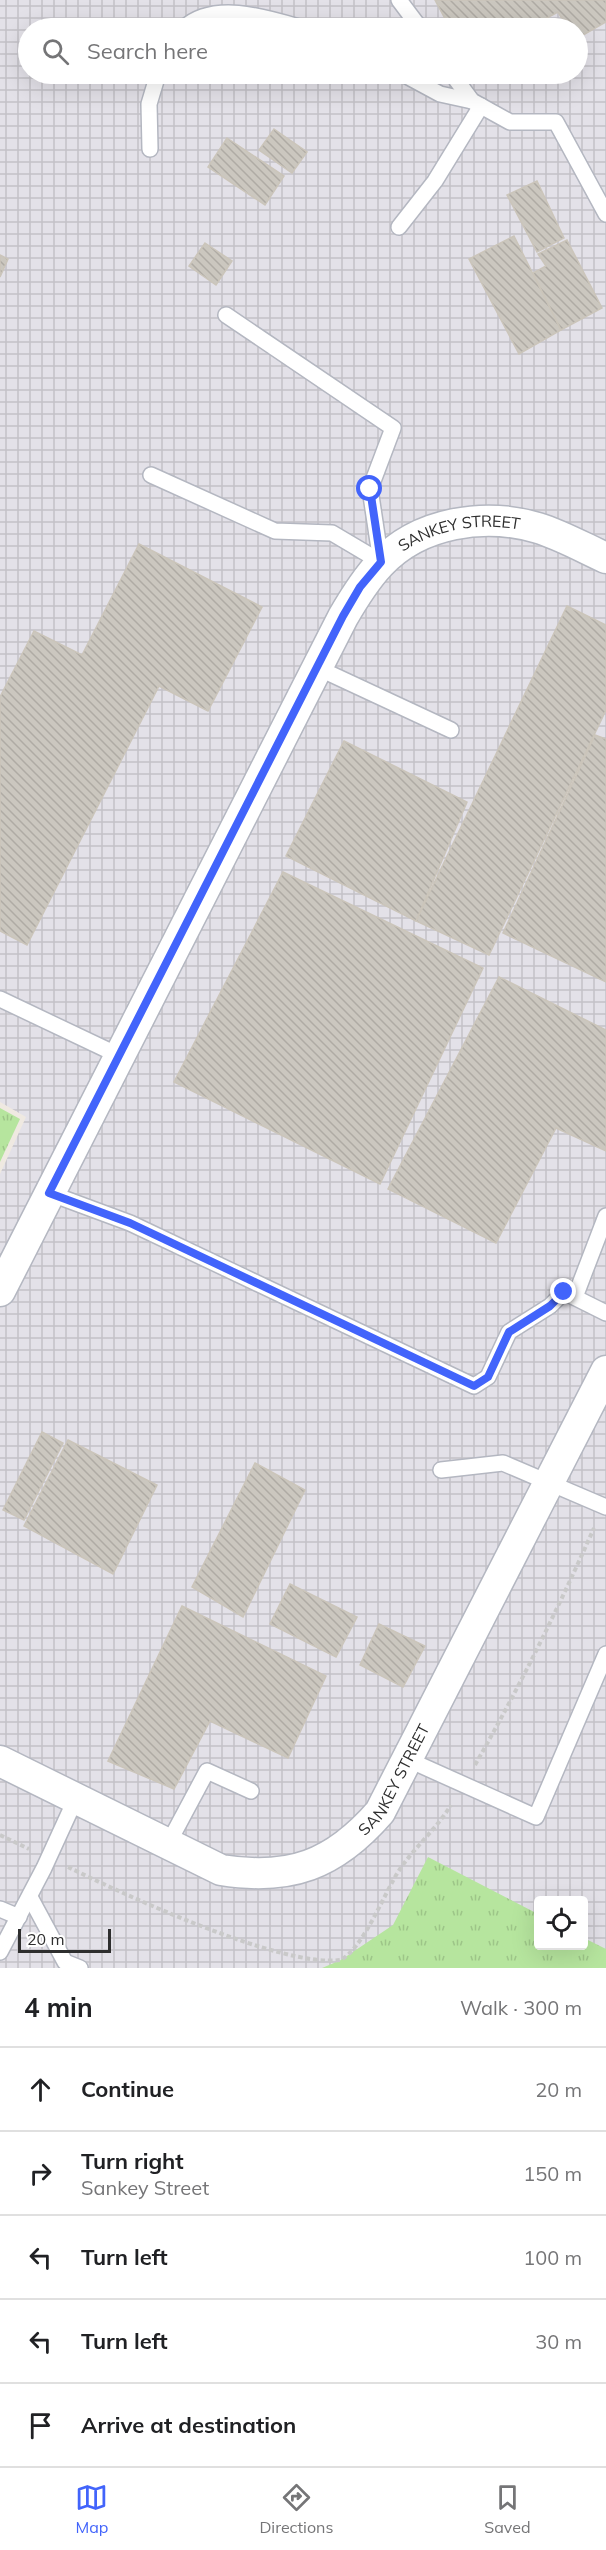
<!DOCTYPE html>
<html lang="en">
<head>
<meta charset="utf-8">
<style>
	body { margin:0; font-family:Mulish,sans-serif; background:#f6f6f6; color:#202124 }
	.controls { position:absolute; right:18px; bottom:18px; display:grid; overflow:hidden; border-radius:6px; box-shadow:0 6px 24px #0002 }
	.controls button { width:54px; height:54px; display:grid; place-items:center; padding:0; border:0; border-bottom:2px solid #e0e0e0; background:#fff; color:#202124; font:30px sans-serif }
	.scale { position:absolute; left:18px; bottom:15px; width:93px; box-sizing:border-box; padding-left:6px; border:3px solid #2e2e2e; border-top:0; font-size:16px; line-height:21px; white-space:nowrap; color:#2e2e2e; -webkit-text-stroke:4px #fff; paint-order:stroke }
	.stop { position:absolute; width:18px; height:18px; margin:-14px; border:4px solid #4264fb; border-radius:50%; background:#fff }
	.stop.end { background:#4264fb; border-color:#fff; box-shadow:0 2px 6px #0008 }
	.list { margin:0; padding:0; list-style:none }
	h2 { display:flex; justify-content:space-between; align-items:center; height:78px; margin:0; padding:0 24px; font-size:26px }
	h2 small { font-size:20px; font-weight:400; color:#757577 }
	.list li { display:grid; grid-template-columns:39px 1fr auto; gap:18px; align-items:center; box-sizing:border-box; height:84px; padding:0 24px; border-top:2px solid #e0e0e0 }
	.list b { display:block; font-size:22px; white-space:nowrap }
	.list p { margin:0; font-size:20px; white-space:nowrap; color:#757577 }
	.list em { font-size:20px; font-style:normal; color:#757577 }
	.icon { flex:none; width:33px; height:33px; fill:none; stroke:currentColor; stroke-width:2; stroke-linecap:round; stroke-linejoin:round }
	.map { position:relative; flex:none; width:606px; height:1968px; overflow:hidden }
	.search { position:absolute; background:#fff; box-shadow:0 6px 24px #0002; left:18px; right:18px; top:18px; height:66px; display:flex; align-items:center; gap:15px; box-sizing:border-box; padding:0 21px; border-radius:33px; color:#757577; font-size:22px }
	.sheet { height:498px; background:#fff }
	nav { display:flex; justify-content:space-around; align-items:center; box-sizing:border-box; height:84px; border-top:2px solid #e0e0e0; background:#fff; font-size:16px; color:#757577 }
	nav a { display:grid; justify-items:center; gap:3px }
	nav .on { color:#4264fb }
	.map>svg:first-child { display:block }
	.industrial { fill:url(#industrial-grid); fill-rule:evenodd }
	.grass { fill:url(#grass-tufts) }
	.building { fill:url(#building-back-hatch); stroke:#cbc5ba; stroke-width:1.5 }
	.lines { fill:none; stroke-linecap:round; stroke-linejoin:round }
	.lane-casing { stroke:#b4b7c1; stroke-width:18 }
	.street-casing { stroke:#b4b7c1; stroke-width:33 }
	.path { stroke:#c9c9c9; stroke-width:4; stroke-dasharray:4.5 3; stroke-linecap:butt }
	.lane { stroke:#fff; stroke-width:15 }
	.street { stroke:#fff; stroke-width:30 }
	.route { stroke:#4264fb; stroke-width:8 }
	.labels { text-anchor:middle; stroke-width:6; stroke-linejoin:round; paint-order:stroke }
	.street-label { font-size:16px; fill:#2e2e2e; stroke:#fff }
</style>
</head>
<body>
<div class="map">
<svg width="606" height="1968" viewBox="0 0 606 1968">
	<defs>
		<pattern id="industrial-grid" width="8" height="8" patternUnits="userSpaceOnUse" patternTransform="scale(1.5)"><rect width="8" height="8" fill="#e3e1e8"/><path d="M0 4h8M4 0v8" fill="none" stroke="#c3c1c7"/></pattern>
		<pattern id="grass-tufts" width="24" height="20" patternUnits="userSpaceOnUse" patternTransform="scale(1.5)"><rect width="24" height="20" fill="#b6e59e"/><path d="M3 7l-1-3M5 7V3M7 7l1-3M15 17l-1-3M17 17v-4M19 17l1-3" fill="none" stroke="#9dc588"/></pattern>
		<pattern id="building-back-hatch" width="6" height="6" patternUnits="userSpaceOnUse" patternTransform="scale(1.5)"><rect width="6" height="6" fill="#cbc7bf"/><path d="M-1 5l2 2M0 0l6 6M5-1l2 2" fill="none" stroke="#afaba4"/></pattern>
	</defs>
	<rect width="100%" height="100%" fill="#efe9e1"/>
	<path class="industrial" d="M 0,0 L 606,0 L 606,1968 L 0,1968 L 0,1174 L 26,1117 L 0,1102 ZM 28,28 L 578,28 L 578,74 L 28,74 ZM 538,1900 L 584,1900 L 584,1946 L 538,1946 Z"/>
	<g class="grass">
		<polygon points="0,1108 20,1119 0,1162"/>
		<polygon points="428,1857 538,1914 538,1946 584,1946 584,1938 606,1949 606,1968 322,1968 341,1960 393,1925"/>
	</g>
	<g class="building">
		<polygon points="435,0 606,0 606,22 578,38 578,28 567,28 558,12 528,28 450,28"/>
		<polygon points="274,129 307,152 292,173 259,150"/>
		<polygon points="227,138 284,176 265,205 208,167"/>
		<polygon points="537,181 564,238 537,252 507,195"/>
		<polygon points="514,236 561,330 519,354 469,259"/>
		<polygon points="567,240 602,308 561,330 533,273 546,266 538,254"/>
		<polygon points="205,243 232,261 216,285 189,266"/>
		<polygon points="0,255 8,259 0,277"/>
		<polygon points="139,544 262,607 208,711 159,686 27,945 0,931 0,697 34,631 82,655"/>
		<polygon points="567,606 606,625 606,710 489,955 416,921"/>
		<polygon points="595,735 606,739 606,982 503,933"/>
		<polygon points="344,741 467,802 416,921 286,856"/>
		<polygon points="283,872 483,968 380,1184 174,1082"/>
		<polygon points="499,977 606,1030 606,1151 556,1128 496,1243 388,1189"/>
		<polygon points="42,1432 63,1443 24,1520 3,1510"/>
		<polygon points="68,1440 157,1485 113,1574 24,1526"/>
		<polygon points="255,1463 305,1490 243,1617 192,1587"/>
		<polygon points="290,1584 357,1617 336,1657 270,1624"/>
		<polygon points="182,1606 326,1676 288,1758 210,1721 174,1789 108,1761"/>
		<polygon points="379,1624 425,1646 403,1687 360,1665"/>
	</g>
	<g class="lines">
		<g class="lane-casing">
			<g id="lane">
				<polyline points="399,0 420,28"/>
				<path d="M 184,28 C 214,0 268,18 302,28"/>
				<polyline points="403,74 440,94 472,101"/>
				<polyline points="452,74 472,101 510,122 556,122 606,214"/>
				<polyline points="150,149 149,104 158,74"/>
				<polyline points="399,227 435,181 481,106"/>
				<polyline points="226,315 393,428 370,489 381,562"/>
				<polyline points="151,475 275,531 332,533 381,562"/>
				<polyline points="318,668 451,730"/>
				<polyline points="0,999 120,1056"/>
				<polyline points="49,1193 130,1223 474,1386 488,1377 509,1332 550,1306 564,1292 606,1313"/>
				<polyline points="575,1297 606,1216"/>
				<polyline points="441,1470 503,1463 606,1507"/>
				<polyline points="409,1760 536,1817 606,1654"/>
				<polyline points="168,1844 207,1771 251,1791"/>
				<polyline points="30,1897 65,1962 80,1968"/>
				<polyline points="0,1909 19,1917"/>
				<polyline points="0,1952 44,1868 76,1798"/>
			</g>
		</g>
		<g class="street-casing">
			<g id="street">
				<path id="s1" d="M 0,1291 L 343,617 C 354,598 365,580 380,564 C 419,522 485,512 538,528 C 561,535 584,548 606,558"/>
				<path id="s2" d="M 0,1761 L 221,1870 C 290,1881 334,1865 380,1812 L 606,1371"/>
			</g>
		</g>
		<g class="path">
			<path d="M 475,1765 C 519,1688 558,1609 594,1528"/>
			<polyline points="0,1835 29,1849"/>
			<path d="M 68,1867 C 125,1895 282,1968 340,1960 C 363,1950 385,1891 400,1869 C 415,1847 437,1828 451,1805"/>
		</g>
		<use href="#lane" class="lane"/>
		<use href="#street" class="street"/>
	</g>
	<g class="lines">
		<polyline class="route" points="370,489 381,562 360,587 343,616 49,1193 130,1223 474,1386 488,1377 509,1332 550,1306 564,1292"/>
	</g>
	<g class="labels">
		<g class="street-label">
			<text dy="6" stroke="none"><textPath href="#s1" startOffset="910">SANKEY STREET</textPath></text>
			<text dy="6" stroke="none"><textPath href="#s2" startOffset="460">SANKEY STREET</textPath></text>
		</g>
	</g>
</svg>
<div class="controls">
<button><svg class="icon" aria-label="locate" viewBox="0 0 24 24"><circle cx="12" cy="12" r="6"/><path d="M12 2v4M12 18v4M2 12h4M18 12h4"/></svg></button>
</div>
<div class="scale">20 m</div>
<div class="stop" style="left:370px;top:489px"></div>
<div class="stop end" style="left:564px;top:1292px"></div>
<div class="search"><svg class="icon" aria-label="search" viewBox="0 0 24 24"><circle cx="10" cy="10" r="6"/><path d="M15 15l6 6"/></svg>Search here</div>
</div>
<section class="sheet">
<h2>4 min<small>Walk · 300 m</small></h2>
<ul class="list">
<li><svg class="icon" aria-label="ahead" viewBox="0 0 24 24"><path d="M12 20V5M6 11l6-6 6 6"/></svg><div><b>Continue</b></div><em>20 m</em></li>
<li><svg class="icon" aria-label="right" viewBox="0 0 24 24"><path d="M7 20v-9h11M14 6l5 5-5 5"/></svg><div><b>Turn right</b><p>Sankey Street</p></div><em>150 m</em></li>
<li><svg class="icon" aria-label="left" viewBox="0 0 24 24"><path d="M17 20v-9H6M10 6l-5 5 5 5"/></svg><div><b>Turn left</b></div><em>100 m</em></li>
<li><svg class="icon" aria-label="left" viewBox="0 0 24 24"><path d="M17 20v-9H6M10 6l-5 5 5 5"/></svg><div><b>Turn left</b></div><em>30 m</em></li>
<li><svg class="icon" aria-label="arrive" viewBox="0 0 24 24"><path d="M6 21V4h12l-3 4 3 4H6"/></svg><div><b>Arrive at destination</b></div></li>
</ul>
</section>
<nav>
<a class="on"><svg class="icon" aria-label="map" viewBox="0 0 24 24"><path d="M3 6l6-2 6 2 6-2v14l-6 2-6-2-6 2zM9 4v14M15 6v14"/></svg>Map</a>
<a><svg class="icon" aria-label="directions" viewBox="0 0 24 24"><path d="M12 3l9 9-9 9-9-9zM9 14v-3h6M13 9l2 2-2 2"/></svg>Directions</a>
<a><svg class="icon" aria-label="saved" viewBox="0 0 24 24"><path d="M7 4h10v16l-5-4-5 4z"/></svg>Saved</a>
</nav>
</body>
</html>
